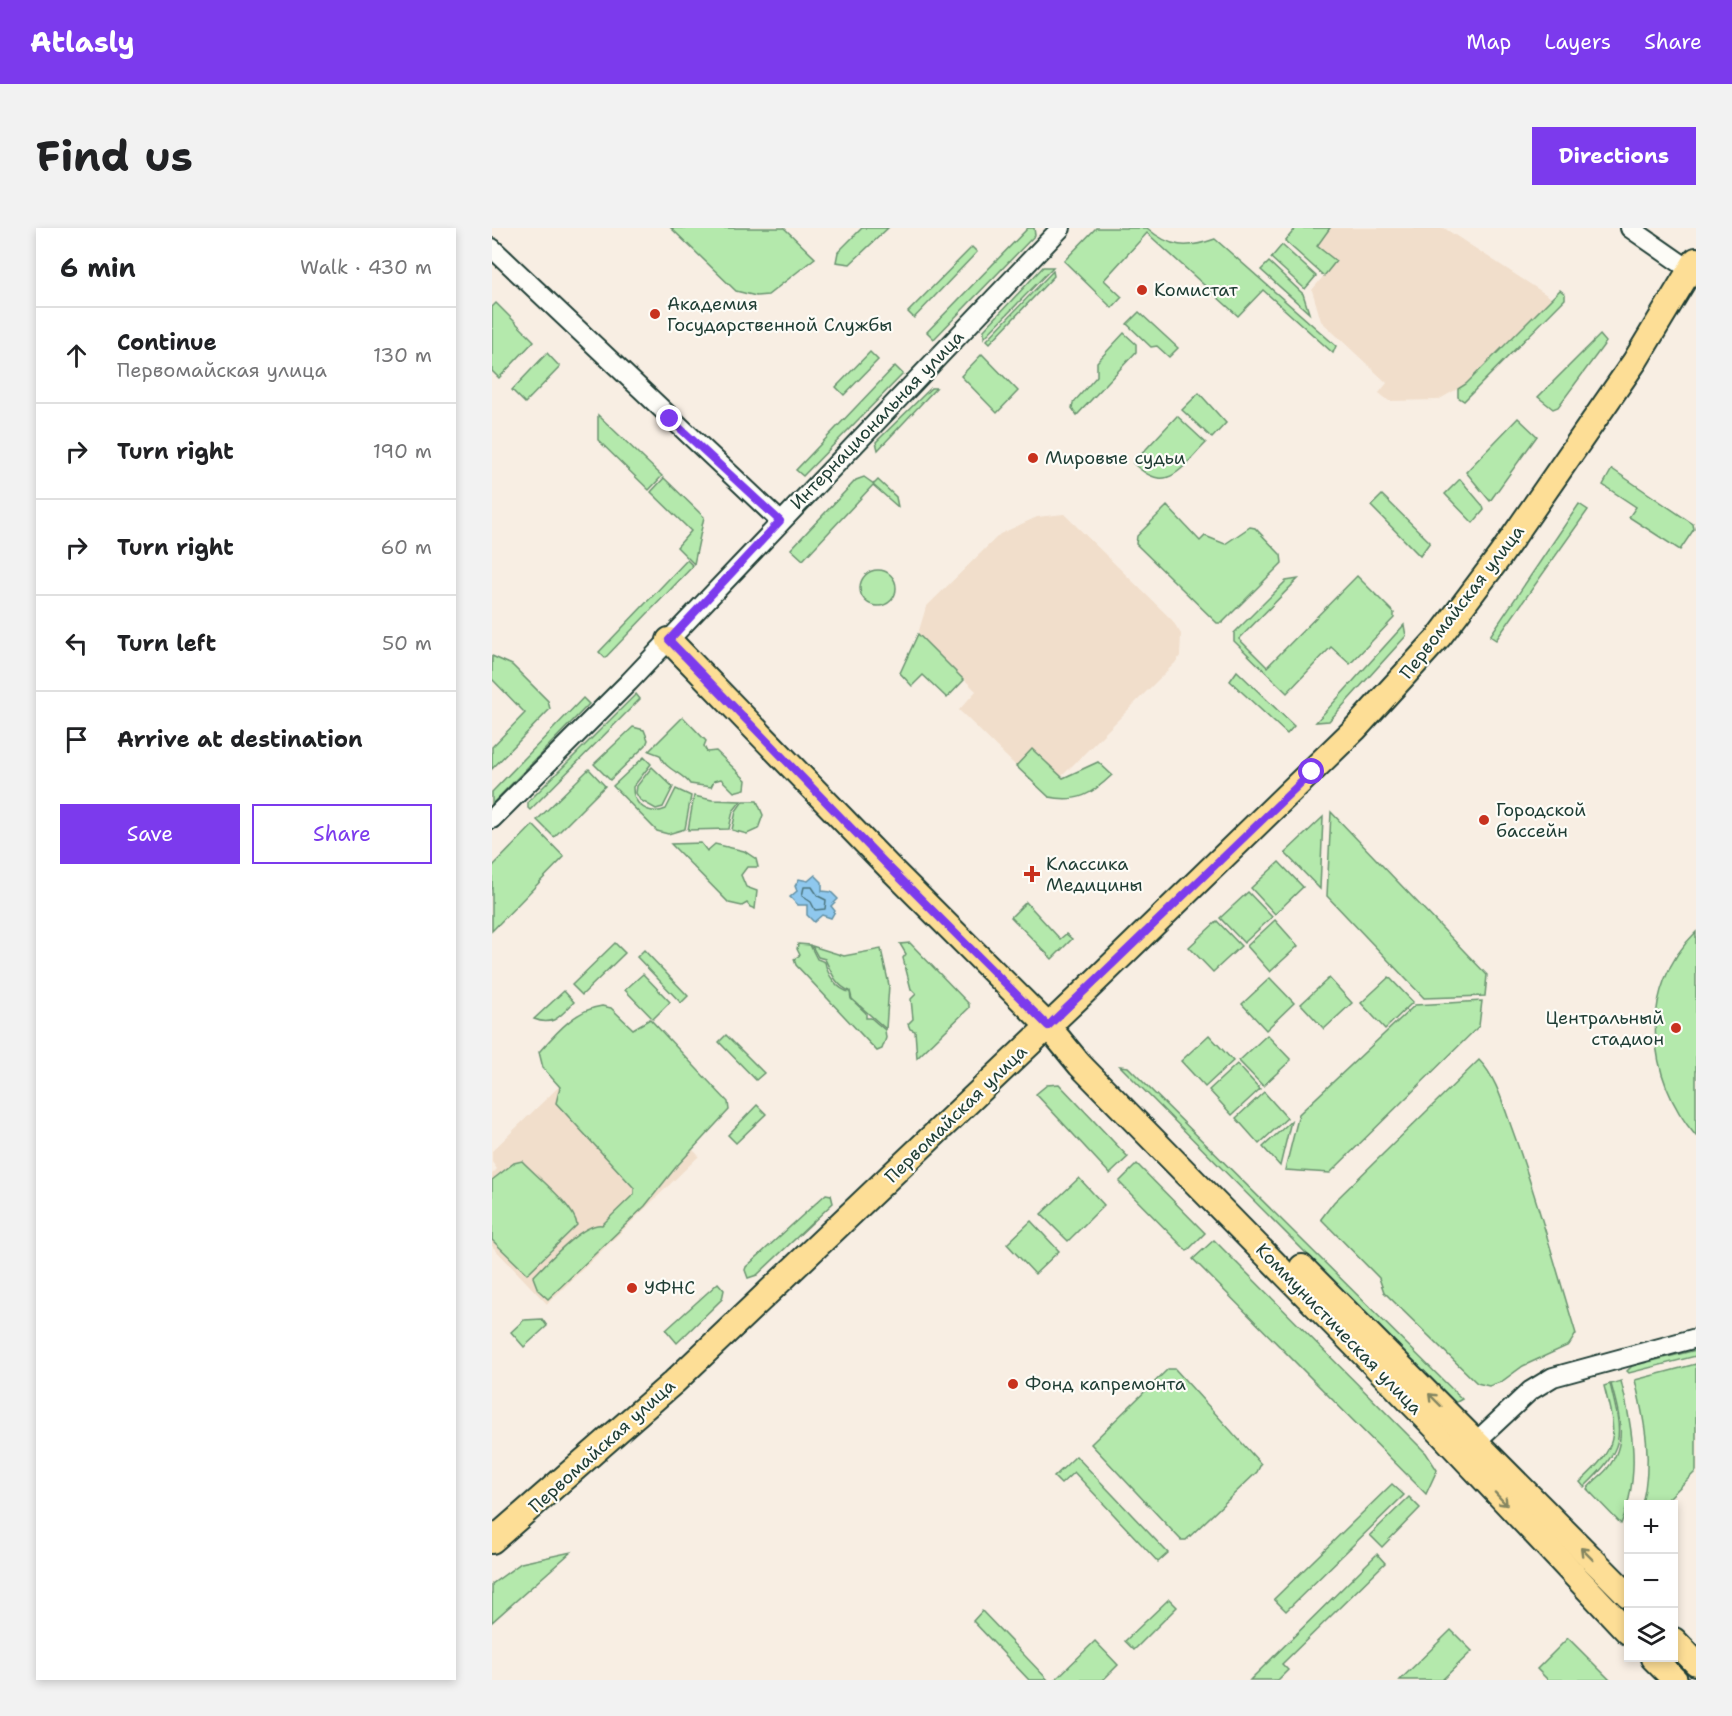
<!DOCTYPE html>
<html lang="en">
<head>
<meta charset="utf-8">
<style>
	body { margin:0; font-family:"Shantell Sans",sans-serif; background:#f2f2f2; color:#202124 }
	.controls { position:absolute; right:18px; bottom:18px; display:grid; overflow:hidden; border-radius:0px; box-shadow:0 3px 9px #0003 }
	.controls button { width:54px; height:54px; display:grid; place-items:center; padding:0; border:0; border-bottom:2px solid #e0e0e0; background:#fff; color:#202124; font:30px sans-serif }
	.stop { position:absolute; width:18px; height:18px; margin:-14px; border:4px solid #7c3aed; border-radius:50%; background:#fff }
	.stop.end { background:#7c3aed; border-color:#fff; box-shadow:0 2px 6px #0008 }
	.list { margin:0; padding:0; list-style:none }
	h2 { display:flex; justify-content:space-between; align-items:center; height:78px; margin:0; padding:0 24px; font-size:26px }
	h2 small { font-size:20px; font-weight:400; color:#757577 }
	.list li { display:grid; grid-template-columns:39px 1fr auto; gap:18px; align-items:center; box-sizing:border-box; height:96px; padding:0 24px; border-top:2px solid #e0e0e0 }
	.list b { display:block; font-size:22px; white-space:nowrap }
	.list p { margin:0; font-size:20px; white-space:nowrap; color:#757577 }
	.list em { font-size:20px; font-style:normal; color:#757577 }
	.actions { display:flex; gap:12px; padding:18px 24px }
	.actions a { flex:1; padding:14px 0; border:2px solid #7c3aed; border-radius:0px; text-align:center; font-size:21px; color:#7c3aed }
	.actions .main { background:#7c3aed; color:#fff }
	.icon { flex:none; width:33px; height:33px; fill:none; stroke:currentColor; stroke-width:2; stroke-linecap:round; stroke-linejoin:round }
	.map { position:relative; flex:none; width:1204px; height:1452px; overflow:hidden; border-radius:0px }
	header { display:flex; align-items:center; gap:36px; box-sizing:border-box; height:84px; padding:0 30px; background:#7c3aed; color:#fff }
	header strong { font-size:28px }
	nav { display:flex; gap:33px; margin-inline-start:auto; font-size:21px }
	.intro { display:flex; align-items:center; justify-content:space-between; box-sizing:border-box; height:144px; padding:0 36px }
	h1 { margin:0; font-size:42px }
	.button { padding:15px 27px; border-radius:0px; background:#7c3aed; color:#fff; font-size:21px; font-weight:700 }
	main { display:flex; gap:36px; padding:0 36px }
	aside { flex:1; background:#fff; border-radius:0px; box-shadow:0 3px 9px #0003 }
	.map>svg:first-child { display:block }
	.built { fill:#f1decb }
	.green { fill:#b4e9ac; stroke:#6a9370; stroke-width:1.5 }
	.water { fill:#8fc8ee; stroke:#6290a4; stroke-width:1.5 }
	.lines { fill:none; stroke-linecap:round; stroke-linejoin:round }
	.shore { stroke:#4c757e; stroke-width:1.5 }
	.minor-casing { stroke:#1f3d34; stroke-width:22 }
	.major-casing { stroke:#1f3d34; stroke-width:28 }
	.minor { stroke:#fdfcf7; stroke-width:18 }
	.major { stroke:#fdde96; stroke-width:24 }
	.oneway { stroke:#838560 }
	.route { stroke:#7c3aed; stroke-width:8 }
	.poi-dot { fill:#c8321e; stroke:#fdfcf7; stroke-width:2 }
	.labels { text-anchor:middle; stroke-width:4.5; stroke-linejoin:round; paint-order:stroke }
	.poi-label { font-size:18px; fill:#1f3d34; stroke:#fdfcf7; text-anchor:start }
	.street-label { font-size:18px; fill:#1f3d34; stroke:#fdfcf7 }
</style>
</head>
<body>
<header>
<strong>Atlasly</strong>
<nav><a>Map</a><a>Layers</a><a>Share</a></nav>
</header>
<div class="intro"><h1>Find us</h1><a class="button">Directions</a></div>
<main>
<aside>
<h2>6 min<small>Walk · 430 m</small></h2>
<ul class="list">
<li><svg class="icon" aria-label="ahead" viewBox="0 0 24 24"><path d="M12 20V5M6 11l6-6 6 6"/></svg><div><b>Continue</b><p>Первомайская улица</p></div><em>130 m</em></li>
<li><svg class="icon" aria-label="right" viewBox="0 0 24 24"><path d="M7 20v-9h11M14 6l5 5-5 5"/></svg><div><b>Turn right</b></div><em>190 m</em></li>
<li><svg class="icon" aria-label="right" viewBox="0 0 24 24"><path d="M7 20v-9h11M14 6l5 5-5 5"/></svg><div><b>Turn right</b></div><em>60 m</em></li>
<li><svg class="icon" aria-label="left" viewBox="0 0 24 24"><path d="M17 20v-9H6M10 6l-5 5 5 5"/></svg><div><b>Turn left</b></div><em>50 m</em></li>
<li><svg class="icon" aria-label="arrive" viewBox="0 0 24 24"><path d="M6 21V4h12l-3 4 3 4H6"/></svg><div><b>Arrive at destination</b></div></li>
</ul>
<div class="actions"><a class="main">Save</a><a>Share</a></div>
</aside>
<div class="map">
<svg width="1204" height="1452" viewBox="0 0 1204 1452">
	<rect width="100%" height="100%" fill="#f8eee3"/>
	<filter id="ink" filterUnits="userSpaceOnUse"><feTurbulence type="fractalNoise" baseFrequency=".0167" numOctaves="2"/><feDisplacementMap in="SourceGraphic" scale="12" xChannelSelector="R" yChannelSelector="G"/><feConvolveMatrix kernelMatrix="1 2 1 2 8 2 1 2 1" color-interpolation-filters="sRGB"/></filter>
	<g filter="url(#ink)">
		<g class="built">
			<polygon points="838,0 952,0 1061,71 974,156 946,172 897,173 887,165 895,155 829,93 820,62 844,33 825,18"/>
			<polygon points="572,286 680,392 689,406 688,428 683,435 569,549 540,521 524,538 470,485 467,482 484,463 426,406 434,379 508,306 545,289"/>
			<polygon points="104,823 207,928 55,1076 0,1018 0,946 5,941 0,934 0,923"/>
		</g>
		<g class="green">
			<polygon points="179,0 292,0 323,30 276,67 264,68 244,63"/>
			<polygon points="370,0 396,0 358,36 344,34 346,24"/>
			<polygon points="536,0 542,0 543,7 442,111 435,104"/>
			<path d="M 604,0 L 655,0 C 678,20 695,21 723,11 L 844,118 L 841,125 L 771,62 L 746,88 L 655,5 L 612,52 L 630,69 L 620,80 L 572,33 Z"/>
			<polygon points="804,0 838,0 825,18 844,33 832,48 793,13"/>
			<polygon points="790,17 824,48 813,61 779,30"/>
			<polygon points="480,19 485,24 422,90 416,84"/>
			<polygon points="777,34 811,66 817,85 769,42"/>
			<polygon points="551,39 561,39 492,110 492,102"/>
			<polygon points="561,43 562,48 498,115 495,112"/>
			<polygon points="1068,62 1073,66 1073,71 972,173 966,169 966,161 974,156"/>
			<polygon points="4,75 42,113 7,150 0,143 0,79"/>
			<polygon points="647,84 686,120 677,129 665,118 659,119 635,96"/>
			<polygon points="632,105 644,116 644,124 585,187 580,180 581,175 605,148 605,134"/>
			<polygon points="1108,107 1114,114 1066,179 1061,181 1046,169"/>
			<polygon points="378,124 386,132 352,167 344,159"/>
			<polygon points="55,125 68,139 33,175 20,162"/>
			<polygon points="490,126 526,163 505,185 469,148"/>
			<polygon points="403,138 411,146 311,248 304,242"/>
			<polygon points="439,160 444,160 386,222 384,214"/>
			<polygon points="707,165 734,195 720,210 690,182"/>
			<polygon points="106,187 170,248 157,262 106,212"/>
			<path d="M 685,188 L 714,215 C 688,241 675,268 641,235 Z"/>
			<polygon points="1026,190 1045,208 998,273 974,244"/>
			<polygon points="1120,241 1201,296 1202,301 1188,322 1137,289 1144,279 1111,257"/>
			<polygon points="372,249 382,256 386,252 404,269 406,279 381,257 311,332 299,321 364,252"/>
			<polygon points="172,250 212,289 202,336 185,319 199,303 159,264"/>
			<polygon points="968,251 991,278 992,282 981,295 953,266"/>
			<polygon points="890,267 938,314 928,328 879,278"/>
			<polygon points="1087,276 1096,282 1004,412 998,408"/>
			<polygon points="675,278 708,313 713,308 733,316 758,299 763,300 789,327 790,335 730,395 725,395 644,316 645,308"/>
			<polygon points="195,332 201,338 113,430 107,424"/>
			<circle cx="386" cy="360" r="18"/>
			<polygon points="865,348 902,385 902,390 858,436 839,419 795,465 742,413 742,405 794,353 806,351 747,411 775,439"/>
			<polygon points="912,397 914,408 837,493 824,494"/>
			<polygon points="426,406 472,452 455,470 431,447 420,458 408,445"/>
			<polygon points="0,428 20,437 56,473 58,481 0,541 0,519 33,485 0,451"/>
			<polygon points="745,443 802,498 795,506 738,453"/>
			<polygon points="144,466 148,471 38,582 36,580 36,574"/>
			<polygon points="91,470 97,476 0,576 0,564"/>
			<path d="M 191,489 L 214,513 L 212,518 L 215,524 L 224,523 L 254,552 L 253,561 L 242,564 L 229,551 L 222,553 L 219,559 L 198,556 C 191,545 172,541 168,527 L 157,523 Z"/>
			<polygon points="141,499 152,502 156,512 154,517 118,552 102,536"/>
			<path d="M 540,521 L 571,550 L 606,534 L 620,547 C 600,566 586,575 557,569 L 524,538 Z"/>
			<path d="M 152,529 L 159,536 L 141,559 C 140,577 158,588 174,581 L 184,561 L 199,568 L 193,601 L 176,606 L 165,603 L 121,558 Z"/>
			<polygon points="160,539 181,559 171,579 164,581 148,572 144,565 145,558"/>
			<polygon points="97,541 113,558 62,609 45,592"/>
			<polygon points="202,568 220,572 249,573 241,583 237,601 196,602"/>
			<polygon points="251,573 265,573 271,587 266,601 255,606 240,602 244,583"/>
			<polygon points="839,584 995,747 993,768 932,770 835,668"/>
			<polygon points="831,589 828,661 793,625"/>
			<polygon points="41,597 72,629 0,703 0,639"/>
			<polygon points="209,615 215,623 223,616 252,623 264,631 266,639 255,639 249,647 254,659 265,663 263,681 258,679 255,675 250,678 237,675 179,616"/>
			<polygon points="787,634 811,659 783,686 759,660"/>
			<polygon points="756,664 780,689 752,715 728,690"/>
			<polygon points="534,674 568,711 574,706 580,711 560,731 519,689"/>
			<polygon points="783,692 806,718 778,744 755,718"/>
			<polygon points="725,693 749,718 721,744 697,719"/>
			<path d="M 1204,704 L 1204,908 C 1154,850 1146,761 1204,704 Z"/>
			<polygon points="123,715 133,725 90,767 80,757"/>
			<polygon points="418,715 477,776 477,780 425,830 423,803 418,801 416,796 421,791 419,771 424,766 419,761 411,730 414,726 408,716"/>
			<path d="M 306,716 L 318,717 L 325,731 L 333,734 C 335,746 345,762 358,764 L 359,771 L 374,785 L 374,790 L 379,790 L 393,802 L 394,810 L 390,821 L 385,823 L 304,737 L 302,731 L 308,727 L 305,721 Z"/>
			<path d="M 320,718 L 352,728 L 389,721 L 397,757 L 394,801 L 360,771 L 358,763 C 344,758 339,744 333,731 L 326,729 Z"/>
			<polygon points="152,722 196,768 189,775 145,729"/>
			<polygon points="151,746 178,774 161,791 133,762"/>
			<polygon points="897,749 921,774 893,801 869,775"/>
			<polygon points="778,750 802,775 774,802 750,776"/>
			<polygon points="837,750 860,775 832,801 809,776"/>
			<path d="M 72,763 L 82,774 C 69,787 62,799 42,791 Z"/>
			<polygon points="990,773 987,798 838,945 793,942 807,886 923,777"/>
			<path d="M 110,778 L 119,780 L 141,801 L 158,791 L 236,874 L 237,882 L 184,939 L 153,978 L 56,1071 L 46,1062 L 41,1049 C 54,1036 91,994 110,997 L 142,966 L 142,960 L 64,875 L 68,859 L 51,840 L 47,824 C 64,805 84,781 110,778 Z"/>
			<polygon points="234,807 272,845 264,852 227,814"/>
			<polygon points="717,807 741,833 713,859 689,833"/>
			<polygon points="775,807 799,832 771,858 747,833"/>
			<path d="M 987,832 C 1004,849 1011,876 1019,898 C 1044,966 1063,1037 1084,1106 L 1077,1117 L 1031,1138 L 1009,1154 L 997,1158 L 985,1155 L 892,1064 L 887,1050 L 829,991 L 842,974 Z"/>
			<polygon points="745,836 768,861 740,887 717,862"/>
			<polygon points="628,838 636,839 970,1171 963,1175"/>
			<polygon points="567,856 636,929 618,946 544,866 555,857"/>
			<polygon points="772,864 795,890 767,916 744,890"/>
			<polygon points="265,877 274,886 244,915 236,907"/>
			<polygon points="799,893 788,938 771,919"/>
			<path d="M 30,933 C 44,948 83,978 85,997 L 35,1046 L 0,1012 L 0,952 L 22,935 Z"/>
			<polygon points="645,936 713,1005 695,1023 627,954"/>
			<polygon points="587,950 612,977 576,1013 549,986"/>
			<polygon points="334,966 339,967 341,975 265,1047 256,1050 253,1042 254,1039"/>
			<polygon points="539,993 567,1023 543,1046 515,1016"/>
			<polygon points="722,1012 934,1225 945,1242 934,1266 701,1031"/>
			<polygon points="226,1055 232,1062 230,1071 185,1115 174,1102"/>
			<polygon points="50,1091 55,1098 32,1119 19,1104 32,1092"/>
			<polygon points="1204,1122 1204,1128 1137,1145 1135,1143 1140,1138"/>
			<path d="M 1204,1136 L 1204,1243 L 1171,1276 L 1150,1276 C 1161,1233 1153,1194 1143,1152 Z"/>
			<polygon points="676,1141 683,1141 769,1236 765,1244 694,1312 689,1312 599,1216"/>
			<path d="M 1129,1153 C 1141,1202 1149,1247 1129,1296 L 1095,1261 C 1101,1253 1109,1248 1115,1241 C 1137,1214 1127,1186 1119,1156 Z"/>
			<path d="M 1118,1156 C 1131,1209 1134,1219 1092,1259 L 1088,1254 C 1128,1217 1125,1208 1112,1158 Z"/>
			<polygon points="584,1228 676,1325 666,1334 582,1244 569,1256 562,1249"/>
			<polygon points="900,1256 912,1267 794,1383 782,1371"/>
			<polygon points="917,1269 928,1280 890,1319 878,1307"/>
			<polygon points="79,1324 0,1394 0,1356 29,1335"/>
			<polygon points="885,1326 893,1335 790,1436 796,1442 786,1452 758,1452"/>
			<polygon points="677,1371 685,1379 642,1422 633,1413"/>
			<polygon points="490,1383 556,1452 537,1452 481,1393"/>
			<polygon points="959,1402 980,1423 950,1452 908,1452"/>
			<polygon points="1076,1410 1118,1452 1056,1452 1045,1441"/>
			<polygon points="603,1413 626,1437 611,1452 563,1452"/>
		</g>
		<polygon class="water" points="323,647 330,654 330,663 339,664 346,671 339,678 343,683 339,690 330,687 322,694 315,687 315,677 306,677 298,669 305,663 303,658 307,651 316,653"/>
		<g class="lines">
			<polygon class="shore" points="312,659 320,659 326,668 334,672 333,681 323,682 319,674 310,668"/>
			<g class="minor-casing">
				<g id="minor">
					<polyline points="1138,0 1204,46"/>
					<polyline points="0,20 288,293"/>
					<polyline points="0,591 137,454 569,0"/>
					<polyline points="975,1222 1038,1163 1061,1149 1204,1110"/>
				</g>
			</g>
			<g class="major-casing">
				<g id="major">
					<polyline points="177,412 397,639 556,798 588,837 943,1199 1136,1404"/>
					<polyline points="810,1039 1136,1367"/>
					<polyline points="0,1313 182,1154 589,767 863,501 947,409 1008,328 1143,133 1204,32"/>
					<polyline points="1182,1412 1204,1435"/>
					<polyline points="1161,1430 1183,1452"/>
				</g>
			</g>
			<use href="#minor" class="minor"/>
			<use href="#major" class="major"/>
		</g>
		<defs><path id="oneway-shaft" d="M-6 0H5M1.5-3L5.5 0L1.5 3" fill="none" stroke-width="1.6" stroke-linecap="round" stroke-linejoin="round" transform="scale(1.5)"/></defs>
		<g class="oneway">
			<use href="#oneway-shaft" transform="translate(943 1172) rotate(-135)"/>
			<use href="#oneway-shaft" transform="translate(1009 1271) rotate(47)"/>
			<use href="#oneway-shaft" transform="translate(1095 1326) rotate(-135)"/>
		</g>
	</g>
	<g class="lines" filter="url(#ink)">
		<polyline class="route" points="178,191 288,293 177,412 397,639 556,798 820,544"/>
	</g>
	<g class="poi-dot">
		<circle cx="650" cy="62" r="6"/>
		<circle cx="163" cy="86" r="6"/>
		<circle cx="541" cy="230" r="6"/>
		<circle cx="992" cy="592" r="6"/>
		<path d="M537 637h6v6h6v6h-6v6h-6v-6h-6v-6h6z"/>
		<circle cx="1184" cy="800" r="6"/>
		<circle cx="140" cy="1060" r="6"/>
		<circle cx="521" cy="1156" r="6"/>
	</g>
	<g class="labels">
		<g class="poi-label">
			<text x="662" y="68">Комистат</text>
			<text x="175" y="82">Академия<tspan x="175" dy="21">Государственной Службы</tspan></text>
			<text x="553" y="236">Мировые судьи</text>
			<text x="1004" y="588">Городской<tspan x="1004" dy="21">бассейн</tspan></text>
			<text x="554" y="642">Классика<tspan x="554" dy="21">Медицины</tspan></text>
			<text x="1172" y="796" text-anchor="end">Центральный<tspan x="1172" dy="21">стадион</tspan></text>
			<text x="152" y="1066">УФНС</text>
			<text x="533" y="1162">Фонд капремонта</text>
		</g>
		<g class="street-label">
			<text transform="translate(385 192) rotate(-46)" y="6">Интернациональная улица</text>
			<text transform="translate(970 374) rotate(-52)" y="6">Первомайская улица</text>
			<text transform="translate(464 886) rotate(-44)" y="6">Первомайская улица</text>
			<text transform="translate(847 1101) rotate(46)" y="6">Коммунистическая улица</text>
			<text transform="translate(110 1218) rotate(-42)" y="6">Первомайская улица</text>
		</g>
	</g>
</svg>
<div class="controls">
<button>+</button>
<button>−</button>
<button><svg class="icon" aria-label="layers" viewBox="0 0 24 24"><path d="M12 4l9 5-9 5-9-5zM3 14l9 5 9-5"/></svg></button>
</div>
<div class="stop" style="left:820px;top:544px"></div>
<div class="stop end" style="left:178px;top:191px"></div>
</div>
</main>
</body>
</html>
